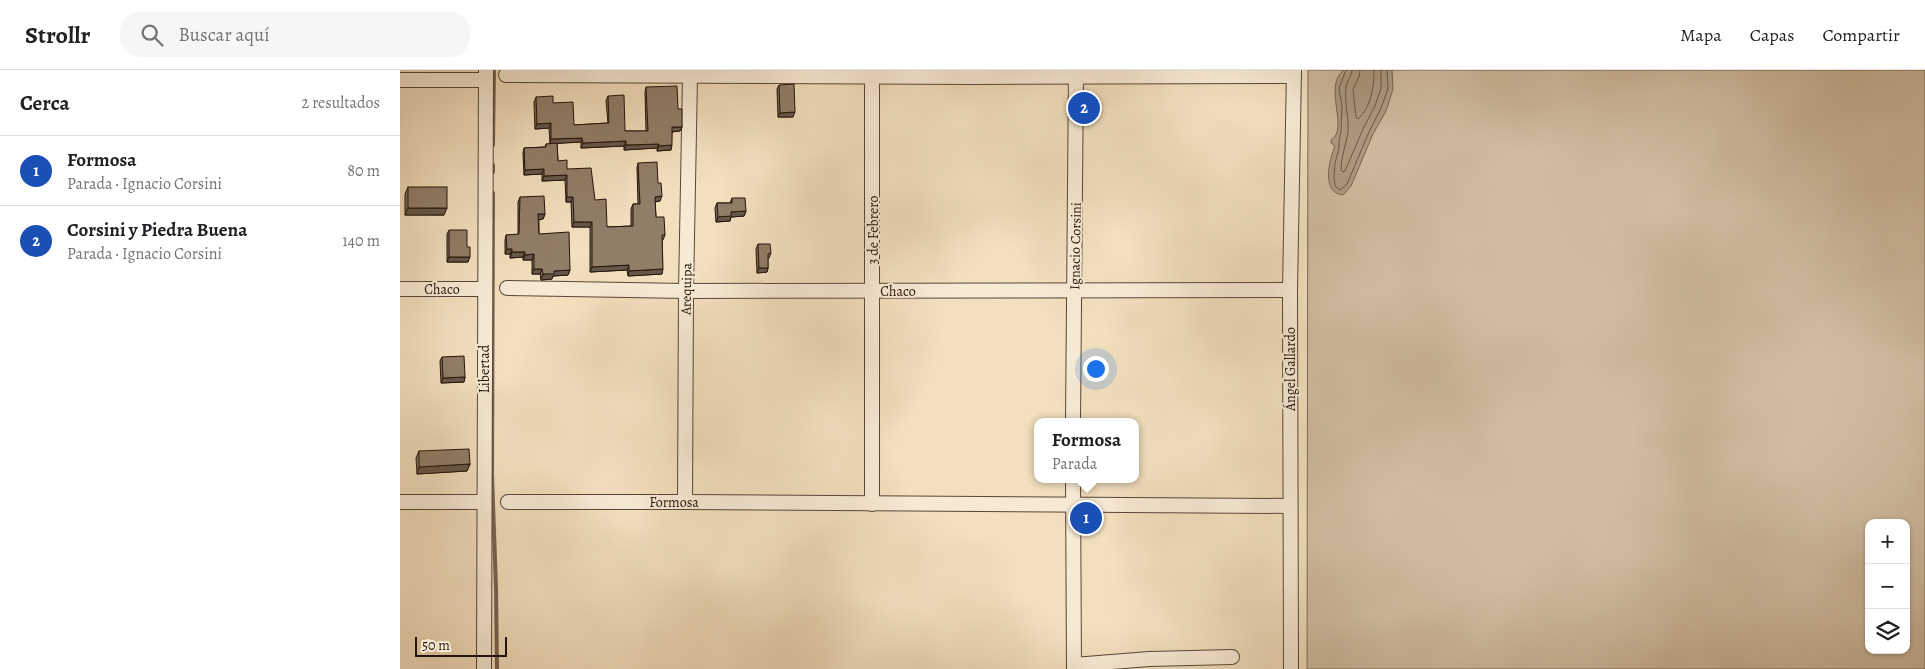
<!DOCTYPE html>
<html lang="es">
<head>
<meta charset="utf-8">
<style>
	body { margin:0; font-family:Alegreya,serif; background:#f6f6f6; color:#202124 }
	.controls { position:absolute; right:15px; bottom:15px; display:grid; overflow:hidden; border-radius:10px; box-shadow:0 1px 4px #0004 }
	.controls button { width:45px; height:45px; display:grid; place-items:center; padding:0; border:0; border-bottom:1px solid #e0e0e0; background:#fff; color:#202124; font:25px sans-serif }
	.scale { position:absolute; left:15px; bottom:12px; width:92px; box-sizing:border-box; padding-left:5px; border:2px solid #25140b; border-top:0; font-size:14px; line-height:18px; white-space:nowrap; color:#25140b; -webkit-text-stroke:4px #f7ead5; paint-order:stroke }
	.you { position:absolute; left:695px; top:298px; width:18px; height:18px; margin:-12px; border:4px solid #fff; border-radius:50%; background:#1a73e8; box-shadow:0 0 0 8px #1a73e833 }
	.badge { display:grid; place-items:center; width:32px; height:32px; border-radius:50%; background:#8f2418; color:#fff; font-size:16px; font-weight:700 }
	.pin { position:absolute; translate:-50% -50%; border:2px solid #fff; box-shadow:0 1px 5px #0006 }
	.popup { position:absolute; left:634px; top:348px; width:105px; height:65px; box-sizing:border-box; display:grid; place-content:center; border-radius:10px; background:#fff; filter:drop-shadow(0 1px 4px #0005); font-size:16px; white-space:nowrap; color:#757577 }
	.popup b { font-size:19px; color:#202124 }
	.popup::after { content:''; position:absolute; left:50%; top:100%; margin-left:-10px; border:10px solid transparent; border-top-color:#fff }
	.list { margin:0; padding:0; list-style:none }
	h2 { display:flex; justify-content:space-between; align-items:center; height:65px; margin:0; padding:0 20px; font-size:21px }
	h2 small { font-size:16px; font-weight:400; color:#757577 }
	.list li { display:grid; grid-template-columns:32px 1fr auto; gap:15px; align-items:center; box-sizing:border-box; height:70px; padding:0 20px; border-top:1px solid #e0e0e0 }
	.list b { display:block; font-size:19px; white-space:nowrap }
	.list p { margin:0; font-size:16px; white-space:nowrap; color:#757577 }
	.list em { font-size:16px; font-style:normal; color:#757577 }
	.icon { flex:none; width:28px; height:28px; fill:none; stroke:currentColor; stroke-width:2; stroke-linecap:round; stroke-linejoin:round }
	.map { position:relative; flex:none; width:1525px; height:599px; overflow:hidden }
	header { display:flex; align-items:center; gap:30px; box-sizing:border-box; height:70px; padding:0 25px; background:#fff; border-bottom:1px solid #e0e0e0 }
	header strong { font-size:24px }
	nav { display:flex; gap:28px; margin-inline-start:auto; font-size:18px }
	.search { width:350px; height:45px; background:#f6f6f6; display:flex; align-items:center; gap:12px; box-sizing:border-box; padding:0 18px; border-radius:20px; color:#757577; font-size:19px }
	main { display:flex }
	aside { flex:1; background:#fff }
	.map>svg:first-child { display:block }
	.green { fill:#cfbca0; stroke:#7a6856; fill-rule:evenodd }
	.water { fill:#ac9a81; stroke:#766452 }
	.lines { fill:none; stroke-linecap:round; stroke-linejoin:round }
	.shore { stroke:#685746; stroke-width:1 }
	.stream { stroke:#766452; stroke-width:4 }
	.minor-casing { stroke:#584738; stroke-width:16 }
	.minor { stroke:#f7ead5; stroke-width:14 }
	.wall { fill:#7c6c59; stroke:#25140b }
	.shaded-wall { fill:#655849; stroke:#25140b }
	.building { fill:#907e68; stroke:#25140b }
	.labels { text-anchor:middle; stroke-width:4; stroke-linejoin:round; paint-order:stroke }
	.street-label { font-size:14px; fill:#25140b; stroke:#f7ead5 }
</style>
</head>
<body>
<header>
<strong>Strollr</strong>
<div class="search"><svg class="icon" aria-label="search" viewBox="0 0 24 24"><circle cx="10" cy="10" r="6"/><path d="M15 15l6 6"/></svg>Buscar aquí</div>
<nav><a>Mapa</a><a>Capas</a><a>Compartir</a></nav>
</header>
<main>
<aside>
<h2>Cerca<small>2 resultados</small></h2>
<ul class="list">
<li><span class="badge" style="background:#1a4fb4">1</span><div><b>Formosa</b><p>Parada · Ignacio Corsini</p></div><em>80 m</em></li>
<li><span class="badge" style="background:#1a4fb4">2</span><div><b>Corsini y Piedra Buena</b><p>Parada · Ignacio Corsini</p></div><em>140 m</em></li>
</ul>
</aside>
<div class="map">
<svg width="1525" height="599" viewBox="0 0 1525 599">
	<rect width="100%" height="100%" fill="#f2dfbe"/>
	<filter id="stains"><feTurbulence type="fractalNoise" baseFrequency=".004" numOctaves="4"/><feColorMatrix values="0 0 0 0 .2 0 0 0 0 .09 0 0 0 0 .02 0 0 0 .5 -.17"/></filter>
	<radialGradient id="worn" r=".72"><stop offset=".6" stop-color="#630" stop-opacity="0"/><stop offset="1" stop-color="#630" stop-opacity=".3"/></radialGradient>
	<path class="green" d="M 908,0 L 1525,0 L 1525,599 L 907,599 ZM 1469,453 L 1506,453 L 1506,580 L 1469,580 Z"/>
	<path class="water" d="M 944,0 L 992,0 L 993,19 L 986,41 L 973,64 L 951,116 L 943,125 C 921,123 929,90 935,76 L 931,73 L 931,70 C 950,59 922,16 944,0 Z"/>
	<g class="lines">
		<g class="shore">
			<polyline points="946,0 939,18 942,36 941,61 939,71 939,78 935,93 934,107 935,116 940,120 947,114 969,62 981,38 988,19 987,0"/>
			<path d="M 952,0 C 952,7 946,11 946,18 C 944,32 949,47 948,62 C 946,75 941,87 941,100 L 943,102 L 945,101 L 963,59 L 975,36 L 981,18 L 981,0"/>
			<path d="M 960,0 L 959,7 L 953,19 L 956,47 L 958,49 C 971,38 974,16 974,0"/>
		</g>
		<g class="stream">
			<polyline points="93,75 94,0"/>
			<polyline points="93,95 93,102"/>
			<polyline points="93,123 92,405 96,518 97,599"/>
		</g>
		<g class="minor-casing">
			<g id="minor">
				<polyline points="106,5 575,7 894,6"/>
				<polyline points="472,7 472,434"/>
				<polyline points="0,10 86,10"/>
				<polyline points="107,218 286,221 890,220"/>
				<polyline points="0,219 84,219"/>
				<polyline points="673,352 676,0"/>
				<polyline points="673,409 674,599"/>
				<polyline points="0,432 84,432"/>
				<polyline points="108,432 285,432 890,436"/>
				<polyline points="285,432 286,221 290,7"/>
				<polyline points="674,595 749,589 832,587"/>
				<polyline points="84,599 86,0"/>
				<polyline points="891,599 890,220 894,0"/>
			</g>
		</g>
		<use href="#minor" class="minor"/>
	</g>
	<g class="wall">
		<polygon points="379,15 393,47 378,47 377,19"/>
		<polygon points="246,17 278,39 282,57 280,61 272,62 271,80 257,81 257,78 224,80 224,76 181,78 181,72 157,73 158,91 167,99 195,130 207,157 231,156 231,139 233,134 238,134 237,98 238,93 258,113 260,131 255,132 256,147 265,165 263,170 262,170 262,204 228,206 227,200 190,202 190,157 172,157 171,132 166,132 165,110 142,111 142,104 124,105 123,83 124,78 145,77 146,74 150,74 149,58 135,59 134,32 136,27 153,33 174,55 208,53 206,31 208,26 225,61 246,61 245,22"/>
		<polygon points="8,117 44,145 5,145 5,124"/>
		<polygon points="120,127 145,144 143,149 139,149 139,164 170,200 168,205 153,206 152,209 141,210 140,204 132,204 132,190 123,190 123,187 110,188 110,184 105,184 105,170 106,165 118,165 118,132"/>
		<polygon points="332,128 346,141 344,146 331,147 330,151 316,152 315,138 317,133 330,133"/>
		<polygon points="49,160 67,177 68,192 47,192 47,164"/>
		<polygon points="358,174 371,183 369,188 368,188 368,198 367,202 357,203 356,179"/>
		<polygon points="42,287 65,307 64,312 41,313 40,291"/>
		<polygon points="19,381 70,394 67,401 17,404 16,388"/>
	</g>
	<g class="shaded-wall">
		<polygon points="395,42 393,47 378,47 380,43"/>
		<polygon points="151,53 149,58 135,59 137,54"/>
		<polygon points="272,57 282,57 280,61 270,62"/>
		<polygon points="182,68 181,72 150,74 151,69"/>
		<polygon points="226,71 224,76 181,78 183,73"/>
		<polygon points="259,74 257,78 224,80 226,75"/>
		<polygon points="272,75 271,80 257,81 259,76"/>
		<polygon points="144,99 142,104 124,105 125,100"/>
		<polygon points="167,105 165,110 142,111 144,106"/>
		<polygon points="262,126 260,131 253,132 255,127"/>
		<polygon points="167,127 173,127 171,132 166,132"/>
		<polygon points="8,138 47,138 44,145 5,145"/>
		<polygon points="346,141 344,146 331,147 330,151 316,152 318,147 331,142"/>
		<polygon points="138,144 145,144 143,149 137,150"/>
		<polygon points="174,152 192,152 190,157 172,157"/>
		<polygon points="107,179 112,179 110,184 105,184"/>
		<polygon points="112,182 125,182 123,187 110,188"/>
		<polygon points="134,184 132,190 123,190 125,185"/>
		<polygon points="49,187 70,187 68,192 47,192"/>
		<polygon points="229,195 227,200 190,202 192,197"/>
		<polygon points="359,198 368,198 367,202 357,203"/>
		<polygon points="134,199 142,199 140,204 132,204"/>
		<polygon points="263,199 262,204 228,206 229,201"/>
		<polygon points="170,200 168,205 153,206 152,209 141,210 143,204 154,201"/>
		<polygon points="65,307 64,312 41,313 43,308"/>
		<polygon points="70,394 67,401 17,404 19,397"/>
	</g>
	<g class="building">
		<polygon points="394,14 395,42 380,43 379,15"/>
		<polygon points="277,16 278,39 282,39 282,57 272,57 272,75 259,76 259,74 226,75 226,71 183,73 182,68 151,69 151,53 137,54 136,27 153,26 153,33 173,32 174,55 209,53 208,26 224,25 225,61 248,61 246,17"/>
		<polygon points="157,73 158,91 167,90 167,99 191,98 195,130 206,129 207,157 233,156 233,134 240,134 238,93 257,92 258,113 261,113 262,126 255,127 256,147 264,147 265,165 262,165 263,199 229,201 229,195 192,197 192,152 174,152 173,127 167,127 167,105 144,106 144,99 125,100 124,78 146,77 146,74"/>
		<rect x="8" y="117" width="39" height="21"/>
		<polygon points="144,126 145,144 138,144 139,164 169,162 170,200 154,201 154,204 143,204 142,199 134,199 134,184 125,185 125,182 112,182 112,179 107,179 106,165 119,164 120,127"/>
		<polygon points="332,128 345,128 346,141 331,142 331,146 318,147 317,133 332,133"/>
		<polygon points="49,160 67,160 67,177 70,177 70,187 49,187"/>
		<polygon points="358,174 370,174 371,183 368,184 368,198 359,198"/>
		<polygon points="64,286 65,307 43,308 42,287"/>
		<polygon points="69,379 70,394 19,397 19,381"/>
	</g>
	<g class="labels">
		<g class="street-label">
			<text transform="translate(473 160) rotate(-90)" y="5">3 de Febrero</text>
			<text transform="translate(675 176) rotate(-89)" y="5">Ignacio Corsini</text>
			<text x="42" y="224">Chaco</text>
			<text transform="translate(286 219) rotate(-89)" y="5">Arequipa</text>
			<text x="498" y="226">Chaco</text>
			<text transform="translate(84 299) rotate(-90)" y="5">Libertad</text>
			<text transform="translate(890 299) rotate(-90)" y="5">Ángel Gallardo</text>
			<text x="274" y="437">Formosa</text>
		</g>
	</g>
	<rect width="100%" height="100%" filter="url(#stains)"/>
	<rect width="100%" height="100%" fill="url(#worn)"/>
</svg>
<div class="controls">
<button>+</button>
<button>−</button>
<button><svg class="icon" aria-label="layers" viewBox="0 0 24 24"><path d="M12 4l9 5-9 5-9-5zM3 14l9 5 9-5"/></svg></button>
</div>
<div class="scale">50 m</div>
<div class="you"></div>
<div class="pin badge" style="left:686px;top:448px;background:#1a4fb4">1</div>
<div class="popup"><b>Formosa</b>Parada</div>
<div class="pin badge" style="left:684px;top:38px;background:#1a4fb4">2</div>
</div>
</main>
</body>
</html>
